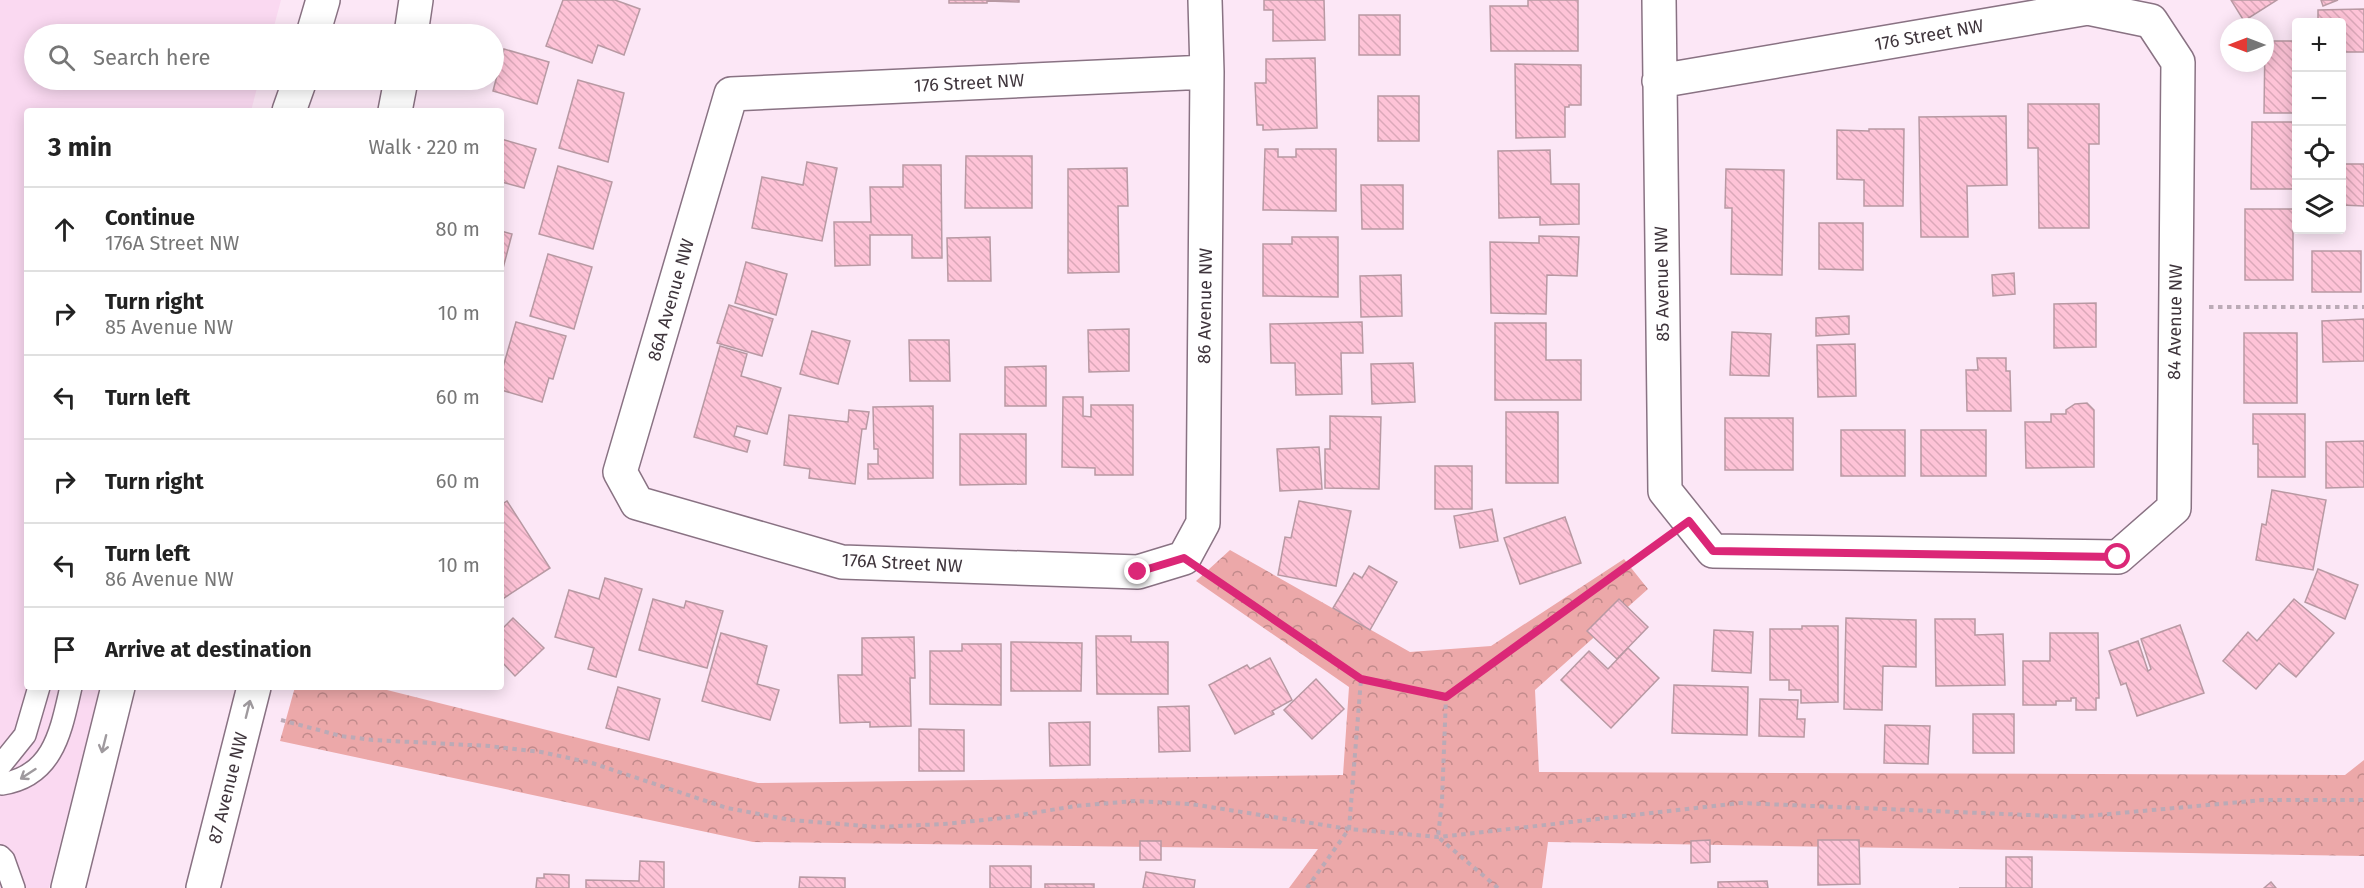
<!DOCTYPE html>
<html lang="en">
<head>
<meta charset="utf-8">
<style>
	body { margin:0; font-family:"Fira Sans",sans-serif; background:#f6f6f6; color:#222 }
	.controls { position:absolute; right:18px; top:18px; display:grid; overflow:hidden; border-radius:6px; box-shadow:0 3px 15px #0003 }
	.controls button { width:54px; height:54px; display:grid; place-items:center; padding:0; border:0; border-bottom:2px solid #e0e0e0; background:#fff; color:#222; font:30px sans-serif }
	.compass { position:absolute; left:2220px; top:18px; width:54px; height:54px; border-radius:50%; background:#fff; box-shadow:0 3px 15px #0003; rotate:270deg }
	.stop { position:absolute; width:18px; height:18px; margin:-14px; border:4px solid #db2777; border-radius:50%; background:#fff }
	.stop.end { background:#db2777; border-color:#fff; box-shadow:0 2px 6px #0008 }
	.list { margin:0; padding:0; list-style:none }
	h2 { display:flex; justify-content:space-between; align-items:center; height:78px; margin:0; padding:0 24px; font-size:26px }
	h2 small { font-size:20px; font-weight:400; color:#767676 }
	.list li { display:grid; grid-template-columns:39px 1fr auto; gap:18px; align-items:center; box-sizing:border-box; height:84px; padding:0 24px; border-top:2px solid #e0e0e0 }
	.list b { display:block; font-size:22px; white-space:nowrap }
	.list p { margin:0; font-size:20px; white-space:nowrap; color:#767676 }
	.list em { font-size:20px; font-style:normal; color:#767676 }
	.icon { flex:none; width:33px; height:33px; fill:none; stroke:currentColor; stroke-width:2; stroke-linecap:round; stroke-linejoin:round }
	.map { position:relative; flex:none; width:2364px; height:888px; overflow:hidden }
	.search { position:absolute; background:#fff; box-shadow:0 3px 15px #0003; left:24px; top:24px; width:480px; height:66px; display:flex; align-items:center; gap:15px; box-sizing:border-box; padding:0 21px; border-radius:33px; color:#767676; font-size:22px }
	.panel { position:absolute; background:#fff; box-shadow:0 3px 15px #0003; left:24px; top:108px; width:480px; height:582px; border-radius:6px }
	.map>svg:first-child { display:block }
	.built { fill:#fad9f1 }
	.park { fill:url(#park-crowns) }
	.building { fill:url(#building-back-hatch); stroke:#b899a3; stroke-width:1.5 }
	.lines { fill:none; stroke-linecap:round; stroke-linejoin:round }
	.lane-casing { stroke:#897283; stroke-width:24 }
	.street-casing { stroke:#897283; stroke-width:36 }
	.secondary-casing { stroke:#897283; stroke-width:36 }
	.path { stroke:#bbaab6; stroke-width:4; stroke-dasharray:4.5 4.5; stroke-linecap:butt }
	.lane { stroke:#fff; stroke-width:21 }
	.street { stroke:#fff; stroke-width:33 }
	.secondary { stroke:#fff; stroke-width:33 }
	.oneway { stroke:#9f9a9e }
	.route { stroke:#db2777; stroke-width:8 }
	.labels { text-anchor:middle; stroke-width:4.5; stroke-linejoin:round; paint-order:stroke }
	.street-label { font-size:18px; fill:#3f353c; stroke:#fff }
</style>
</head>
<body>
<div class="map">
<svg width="2364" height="888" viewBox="0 0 2364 888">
	<defs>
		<pattern id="park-crowns" width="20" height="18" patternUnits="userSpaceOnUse" patternTransform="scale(1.5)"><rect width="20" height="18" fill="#eca8a9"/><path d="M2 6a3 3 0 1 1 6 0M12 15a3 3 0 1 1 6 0" fill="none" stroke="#c18a8b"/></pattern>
		<pattern id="building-back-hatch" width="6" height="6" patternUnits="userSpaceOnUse" patternTransform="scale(1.5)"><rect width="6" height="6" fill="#fec3d7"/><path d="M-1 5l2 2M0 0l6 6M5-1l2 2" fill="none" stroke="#dba8b9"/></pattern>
	</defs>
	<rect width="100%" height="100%" fill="#fce7f6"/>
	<polygon class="built" points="0,0 281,0 272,34 34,34 34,80 259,80 251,111 27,111 27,687 100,687 49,888 0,888"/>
	<polygon class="park" points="1230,550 1410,652 1491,646 1624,559 1648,589 1535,690 1539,772 2345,775 2364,760 2364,856 1548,842 1542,888 1289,888 1318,849 753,842 280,741 295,687 375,687 758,783 1343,775 1349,687 1196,581"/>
	<g class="building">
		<polygon points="563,0 615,0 640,9 624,55 598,45 592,63 546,46"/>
		<polygon points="949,0 1019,0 1019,2 987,1 987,3 949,3"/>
		<polygon points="1264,0 1324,0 1325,40 1273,41 1273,10 1264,10"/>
		<polygon points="1528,0 1578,0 1578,51 1491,51 1490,6 1528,6"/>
		<polygon points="2231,0 2277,0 2244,21"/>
		<polygon points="2321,0 2338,0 2323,6"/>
		<polygon points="2364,9 2364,52 2342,52 2342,22 2318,22 2318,10"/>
		<rect x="1359" y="15" width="41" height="40"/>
		<polygon points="2265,41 2296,41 2296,113 2264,113"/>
		<polygon points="504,49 549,62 537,104 493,91"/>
		<polygon points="1315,58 1317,128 1263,130 1263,125 1257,125 1255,83 1266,83 1266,59"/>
		<polygon points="1515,64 1581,65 1581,105 1569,105 1569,107 1565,107 1565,137 1516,138"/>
		<polygon points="578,80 624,93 608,162 559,148"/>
		<rect x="1378" y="96" width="41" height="45"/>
		<polygon points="2028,104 2099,104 2099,144 2089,144 2089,228 2039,228 2038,148 2028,148"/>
		<polygon points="2006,116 2007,185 1967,186 1968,237 1921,237 1919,117"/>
		<polygon points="2252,122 2296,122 2296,189 2251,189"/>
		<polygon points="1869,129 1904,129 1903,206 1864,206 1864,180 1837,179 1837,130 1869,131"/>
		<polygon points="501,139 536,149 524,188 501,182"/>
		<polygon points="1265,149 1278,149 1278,157 1296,157 1296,149 1336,149 1336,211 1263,210"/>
		<polygon points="1550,150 1551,184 1579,184 1579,224 1540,225 1540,217 1499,218 1498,151"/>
		<polygon points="966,156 1032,156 1032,208 965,208"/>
		<polygon points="807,162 837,168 822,241 752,228 762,177 803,185"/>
		<polygon points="2342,164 2364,164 2364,206 2342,205"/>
		<polygon points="903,165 941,165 942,258 912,258 912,235 870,235 870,265 835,266 834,222 871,222 870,187 903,187"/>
		<polygon points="558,166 612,182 593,249 539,234"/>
		<polygon points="1127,168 1128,206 1118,206 1119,272 1068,273 1068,169"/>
		<polygon points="1726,169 1784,170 1782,275 1731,274 1732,208 1725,208"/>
		<polygon points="1361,185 1403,185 1403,229 1362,229"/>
		<rect x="2245" y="209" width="48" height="71"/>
		<polygon points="1819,223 1863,223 1863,270 1819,269"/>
		<polygon points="501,231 512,234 501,276"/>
		<polygon points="1539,236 1579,237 1577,276 1547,275 1546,314 1491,313 1490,242 1539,243"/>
		<polygon points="990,237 991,281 948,281 947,238"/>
		<polygon points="1292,237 1338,237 1338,297 1263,296 1263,244 1292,244"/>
		<rect x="2312" y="251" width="49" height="41"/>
		<polygon points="548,254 592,267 574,329 530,316"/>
		<polygon points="746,262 787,274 776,315 735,303"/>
		<polygon points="2014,273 2015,294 1993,296 1992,275"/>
		<polygon points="1401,275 1402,316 1361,317 1360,276"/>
		<polygon points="2096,303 2096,347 2054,348 2054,304"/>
		<polygon points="729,305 773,319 762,356 717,343"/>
		<polygon points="1849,316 1849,334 1816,336 1816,318"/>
		<polygon points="2364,319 2364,361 2323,362 2322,321"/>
		<polygon points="516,322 566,336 553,379 549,378 542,402 501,390 501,374"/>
		<polygon points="1362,322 1363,353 1341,353 1342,394 1296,395 1295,363 1271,363 1270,324"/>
		<polygon points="1495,323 1546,323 1546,360 1581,360 1581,400 1495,400"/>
		<polygon points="1129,329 1129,371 1089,372 1088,330"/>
		<polygon points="812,331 850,341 838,384 800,374"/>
		<polygon points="1732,332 1771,334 1769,376 1730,375"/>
		<rect x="2244" y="333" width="53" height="70"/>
		<polygon points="909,340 949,340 950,381 910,381"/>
		<polygon points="1855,344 1856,396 1818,397 1817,345"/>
		<polygon points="720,346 747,354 741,376 781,388 767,434 737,426 734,436 750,441 747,452 694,437"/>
		<polygon points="1977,358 2006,358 2006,371 2010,371 2011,411 1967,411 1966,370 1978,370"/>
		<polygon points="1413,363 1415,402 1372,404 1371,364"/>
		<polygon points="1046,366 1046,406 1005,406 1005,367"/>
		<polygon points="1063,397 1083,397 1083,416 1091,417 1091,405 1133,405 1133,475 1095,475 1095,468 1062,467"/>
		<polygon points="2087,403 2094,410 2094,467 2026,468 2025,422 2051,422 2051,414 2066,414 2066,410 2075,404"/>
		<polygon points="933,406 933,478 868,479 868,464 878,464 878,449 874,449 873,407"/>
		<polygon points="849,410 869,412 866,429 862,429 855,484 809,478 810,469 784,465 789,415 848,422"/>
		<rect x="1506" y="412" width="52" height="71"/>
		<polygon points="2253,414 2305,414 2305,477 2258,477 2258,444 2253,444"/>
		<polygon points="1330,416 1381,417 1379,489 1325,488 1325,449 1330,449"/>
		<rect x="1725" y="418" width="68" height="52"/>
		<rect x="1841" y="430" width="64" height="46"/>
		<rect x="1921" y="430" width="65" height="46"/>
		<polygon points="960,434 1026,434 1026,484 960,485"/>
		<polygon points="2364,441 2364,487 2326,488 2326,442"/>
		<polygon points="1319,447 1322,489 1280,491 1277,449"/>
		<rect x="1435" y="466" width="37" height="43"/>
		<polygon points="2272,490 2326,500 2313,570 2256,560 2262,524 2266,525"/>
		<polygon points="507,501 550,568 501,600 501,505"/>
		<polygon points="1299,501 1351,511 1336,586 1278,575 1285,537 1291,538"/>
		<polygon points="1492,509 1498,541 1460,548 1454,516"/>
		<polygon points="1565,517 1581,563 1520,584 1504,538"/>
		<polygon points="1369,566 1397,582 1370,630 1333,608 1354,573 1362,578"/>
		<polygon points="2318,569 2358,585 2345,619 2305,602"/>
		<polygon points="605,578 642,589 616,677 588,669 594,648 555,637 569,590 599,599"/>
		<polygon points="653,599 684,608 686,601 723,611 707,668 639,650"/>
		<polygon points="1619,599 1648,627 1617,659 1587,631"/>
		<polygon points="2294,599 2334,633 2296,677 2279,663 2256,689 2223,661 2248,632 2257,641"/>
		<polygon points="513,618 544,648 515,676 501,661 501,630"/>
		<polygon points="1846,618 1916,620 1916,667 1883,666 1882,710 1844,709"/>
		<polygon points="1935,619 1975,619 1975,635 2003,634 2005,685 1936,686"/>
		<polygon points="2180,625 2204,693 2137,716 2126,683 2121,685 2109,651 2138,641 2148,671 2151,669 2141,639"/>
		<polygon points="1802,626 1838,626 1838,702 1801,703 1801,690 1789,690 1789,680 1770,680 1770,629 1802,629"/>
		<polygon points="1714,630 1753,632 1751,673 1712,671"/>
		<polygon points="721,633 767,646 757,684 779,690 770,720 702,701"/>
		<polygon points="2050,633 2098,633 2099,698 2096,698 2096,710 2076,710 2076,698 2071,698 2071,701 2056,701 2056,705 2023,705 2023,661 2050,661"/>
		<polygon points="1096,636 1131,636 1131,642 1168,642 1168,694 1097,694"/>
		<polygon points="914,637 915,678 910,678 911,726 870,727 870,722 840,723 838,675 862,675 862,638"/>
		<polygon points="1011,642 1082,643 1081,691 1011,691"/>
		<polygon points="962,644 1001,644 1001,705 930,704 930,651 962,651"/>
		<polygon points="1628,648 1659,678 1611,728 1561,680 1589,651 1608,669"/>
		<polygon points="1270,658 1292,700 1272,711 1274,714 1235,734 1209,685 1247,665 1250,669"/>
		<polygon points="1316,679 1344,709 1312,739 1284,710"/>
		<polygon points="1674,685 1748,687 1747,735 1672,733"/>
		<polygon points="618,687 660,699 649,740 606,728"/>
		<polygon points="1760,699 1798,700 1797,719 1805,719 1804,737 1759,736"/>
		<polygon points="1189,706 1190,751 1159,752 1158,707"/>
		<rect x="1973" y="714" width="41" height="39"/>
		<polygon points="1090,722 1090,765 1050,766 1049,723"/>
		<polygon points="1885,725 1930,726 1928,764 1884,763"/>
		<polygon points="919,729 964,730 964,771 919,771"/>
		<polygon points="1710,840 1710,862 1691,863 1691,841"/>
		<polygon points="1818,840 1859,840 1860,884 1818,885"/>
		<rect x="1140" y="841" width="21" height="19"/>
		<polygon points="2006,857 2032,857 2032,888 1959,888 2006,888"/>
		<polygon points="640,861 664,862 664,888 586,888 586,880 639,881"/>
		<rect x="990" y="866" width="41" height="22"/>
		<polygon points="1146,872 1195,880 1194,888 1143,888"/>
		<polygon points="544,874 569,875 569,888 536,888 537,878 544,878"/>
		<polygon points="800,877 845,878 845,888 799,888"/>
		<polygon points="1767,881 1768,888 1718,888 1718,882"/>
		<polygon points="2271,882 2276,888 2264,888"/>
		<rect x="1045" y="884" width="49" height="4"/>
	</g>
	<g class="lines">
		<g class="lane-casing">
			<g id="lane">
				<polyline points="0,766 25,735 39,687"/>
				<path d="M 2,784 C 54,776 61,730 71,687"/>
				<polyline points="0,856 4,860 14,888"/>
			</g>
		</g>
		<g class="street-casing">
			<g id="street">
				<polyline points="1205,0 1207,72 1203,523 1184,558 1138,572 842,562 637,503 620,472 731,94 1207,72"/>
				<polyline points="1659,0 1665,491 1713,551 2118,557 2174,508 2178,62 2151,21 2088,8 1659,81"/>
			</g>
		</g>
		<g class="secondary-casing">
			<g id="secondary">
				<polyline points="313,34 323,0"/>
				<polyline points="411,34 416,0"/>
				<polyline points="289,111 300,80"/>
				<polyline points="395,111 401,80"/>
				<polyline points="68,888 118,687"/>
				<polyline points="203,888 254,687"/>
			</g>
		</g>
		<g class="path">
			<polyline points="2209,307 2364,307"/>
			<polyline points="1212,577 1361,679"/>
			<polyline points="281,720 341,736 373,740 489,746 541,752 592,763 727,808 791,820 877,827 944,824 1003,818 1075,806 1134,801 1191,804 1349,829 1438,837 1741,803 2076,817 2263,800 2364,800"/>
			<polyline points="1307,888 1349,829 1361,679 1446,697"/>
			<polyline points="1498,888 1438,837 1442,801 1446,697 1661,541"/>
		</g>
		<use href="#lane" class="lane"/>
		<use href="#street" class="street"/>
		<use href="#secondary" class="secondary"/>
	</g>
	<defs><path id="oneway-shaft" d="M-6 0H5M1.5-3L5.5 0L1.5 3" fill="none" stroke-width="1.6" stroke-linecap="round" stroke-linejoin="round" transform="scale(1.5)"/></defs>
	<g class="oneway">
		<use href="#oneway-shaft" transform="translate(248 709) rotate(-76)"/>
		<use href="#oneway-shaft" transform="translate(104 744) rotate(104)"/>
		<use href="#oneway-shaft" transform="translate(28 774) rotate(147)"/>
	</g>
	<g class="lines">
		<polyline class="route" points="1138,572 1184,558 1361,679 1446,697 1689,521 1713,551 2118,557"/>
	</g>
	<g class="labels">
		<g class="street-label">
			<text transform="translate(1929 35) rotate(-10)" y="6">176 Street NW</text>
			<text transform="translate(969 83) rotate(-3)" y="6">176 Street NW</text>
			<text transform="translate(1662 284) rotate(-91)" y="6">85 Avenue NW</text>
			<text transform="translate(671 300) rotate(-74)" y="6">86A Avenue NW</text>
			<text transform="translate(1205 306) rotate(-89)" y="6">86 Avenue NW</text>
			<text transform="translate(2175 322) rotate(-89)" y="6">84 Avenue NW</text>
			<text transform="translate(902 563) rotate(3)" y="6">176A Street NW</text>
			<text transform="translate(228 788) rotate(-76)" y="6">87 Avenue NW</text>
		</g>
	</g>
</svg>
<div class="controls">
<button>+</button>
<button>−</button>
<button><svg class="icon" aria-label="locate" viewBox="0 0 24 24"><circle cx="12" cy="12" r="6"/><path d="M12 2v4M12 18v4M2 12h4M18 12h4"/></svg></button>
<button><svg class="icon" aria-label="layers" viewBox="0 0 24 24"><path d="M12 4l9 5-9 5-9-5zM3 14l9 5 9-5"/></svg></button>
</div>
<svg class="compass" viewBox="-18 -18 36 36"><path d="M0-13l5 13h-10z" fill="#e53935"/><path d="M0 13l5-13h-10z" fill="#767676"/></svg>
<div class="stop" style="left:2118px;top:557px"></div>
<div class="stop end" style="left:1138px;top:572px"></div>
<div class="search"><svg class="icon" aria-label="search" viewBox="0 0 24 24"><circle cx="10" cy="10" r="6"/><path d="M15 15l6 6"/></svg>Search here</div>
<section class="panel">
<h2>3 min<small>Walk · 220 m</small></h2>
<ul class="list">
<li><svg class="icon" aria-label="ahead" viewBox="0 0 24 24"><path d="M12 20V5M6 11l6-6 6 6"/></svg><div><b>Continue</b><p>176A Street NW</p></div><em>80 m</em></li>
<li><svg class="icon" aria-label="right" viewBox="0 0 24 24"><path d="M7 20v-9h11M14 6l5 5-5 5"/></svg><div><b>Turn right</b><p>85 Avenue NW</p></div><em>10 m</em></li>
<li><svg class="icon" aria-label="left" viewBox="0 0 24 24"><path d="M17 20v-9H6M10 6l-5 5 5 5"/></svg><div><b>Turn left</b></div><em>60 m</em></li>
<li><svg class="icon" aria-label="right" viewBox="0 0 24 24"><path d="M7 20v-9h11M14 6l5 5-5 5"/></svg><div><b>Turn right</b></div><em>60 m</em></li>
<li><svg class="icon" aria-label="left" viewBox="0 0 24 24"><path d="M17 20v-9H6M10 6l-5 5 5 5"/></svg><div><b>Turn left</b><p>86 Avenue NW</p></div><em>10 m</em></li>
<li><svg class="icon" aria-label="arrive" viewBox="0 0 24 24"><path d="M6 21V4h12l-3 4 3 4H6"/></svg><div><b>Arrive at destination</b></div></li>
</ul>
</section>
</div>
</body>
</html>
